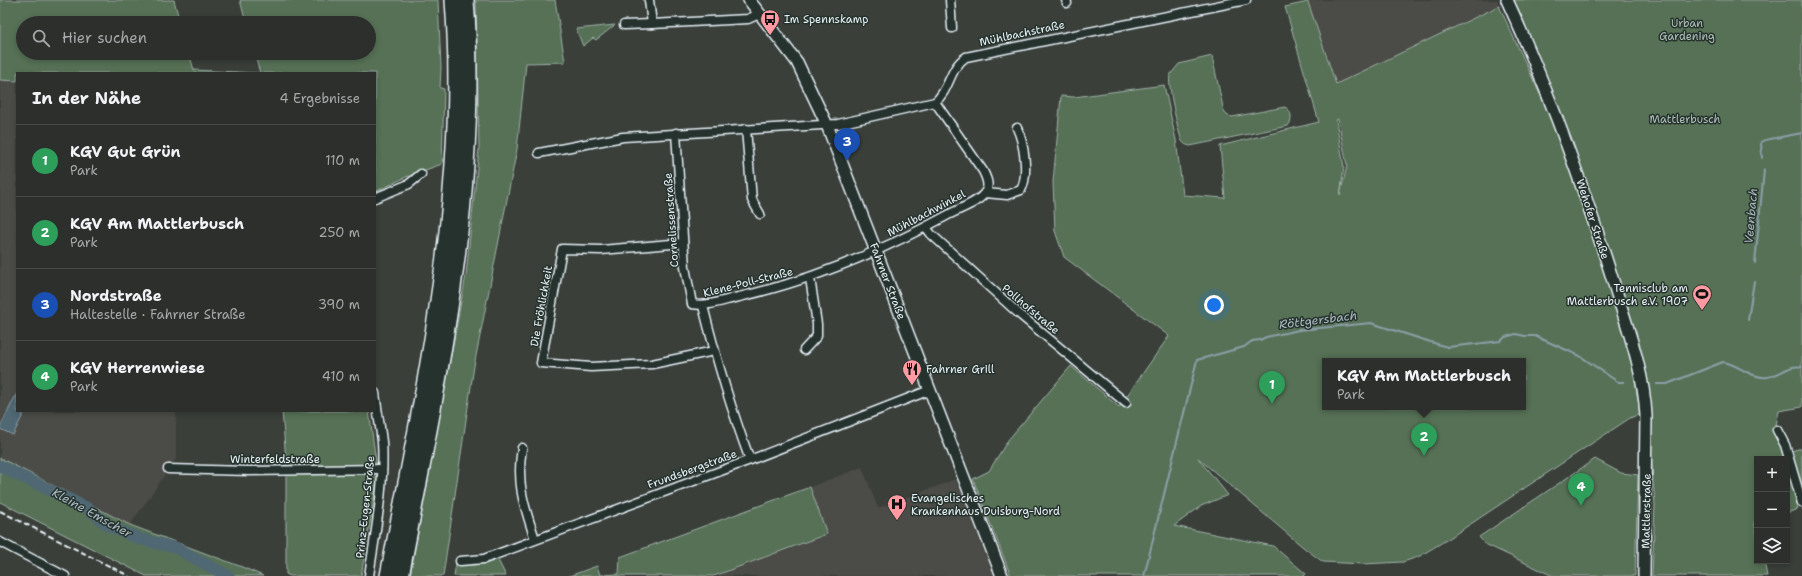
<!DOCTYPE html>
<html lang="de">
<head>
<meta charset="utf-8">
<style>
	body { margin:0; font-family:"Shantell Sans",sans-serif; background:#383b38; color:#f1f3f6 }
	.controls { position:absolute; right:12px; bottom:12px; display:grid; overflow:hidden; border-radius:0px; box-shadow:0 2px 6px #0003 }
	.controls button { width:36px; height:36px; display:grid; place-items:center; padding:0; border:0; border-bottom:1px solid #484a48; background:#2c2f2c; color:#f1f3f6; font:20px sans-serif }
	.you { position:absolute; left:1214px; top:305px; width:14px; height:14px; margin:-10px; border:3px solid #fff; border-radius:50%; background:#1a73e8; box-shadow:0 0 0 6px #1a73e833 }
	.badge { display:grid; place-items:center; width:26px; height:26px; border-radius:50%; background:#8c9099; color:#fff; font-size:13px; font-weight:700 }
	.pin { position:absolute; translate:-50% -33px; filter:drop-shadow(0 1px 2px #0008) }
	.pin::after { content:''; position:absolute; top:21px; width:14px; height:12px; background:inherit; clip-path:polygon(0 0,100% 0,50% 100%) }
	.popup { position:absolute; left:1322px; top:358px; width:204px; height:52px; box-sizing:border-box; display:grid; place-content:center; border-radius:0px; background:#2c2f2c; filter:drop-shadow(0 1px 3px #0005); font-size:13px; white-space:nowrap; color:#a6a9a9 }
	.popup b { font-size:15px; color:#f1f3f6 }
	.popup::after { content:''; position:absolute; left:50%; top:100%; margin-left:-8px; border:8px solid transparent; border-top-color:#2c2f2c }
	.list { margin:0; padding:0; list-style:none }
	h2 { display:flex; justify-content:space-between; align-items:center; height:52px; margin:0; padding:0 16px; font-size:17px }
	h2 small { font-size:13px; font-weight:400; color:#a6a9a9 }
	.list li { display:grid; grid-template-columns:26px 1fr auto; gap:12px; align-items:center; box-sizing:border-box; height:72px; padding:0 16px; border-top:1px solid #484a48 }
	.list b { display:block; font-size:15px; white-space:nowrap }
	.list p { margin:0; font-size:13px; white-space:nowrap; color:#a6a9a9 }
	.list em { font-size:13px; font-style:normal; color:#a6a9a9 }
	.icon { flex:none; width:22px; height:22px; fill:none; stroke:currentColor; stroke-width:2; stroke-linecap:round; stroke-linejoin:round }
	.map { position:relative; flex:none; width:1802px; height:576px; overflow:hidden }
	.search { position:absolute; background:#2c2f2c; box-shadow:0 2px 6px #0003; left:16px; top:16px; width:360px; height:44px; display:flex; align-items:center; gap:10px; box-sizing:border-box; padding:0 14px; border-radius:22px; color:#a6a9a9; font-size:15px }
	.panel { position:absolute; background:#2c2f2c; box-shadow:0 2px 6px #0003; left:16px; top:72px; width:360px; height:340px; border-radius:0px }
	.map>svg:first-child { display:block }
	.built { fill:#4b4b47 }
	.green { fill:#577157; stroke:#a0b1a8; fill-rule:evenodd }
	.water { fill:#4f6873; stroke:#8c9fa8 }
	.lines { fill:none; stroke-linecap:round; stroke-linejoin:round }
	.stream { stroke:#8c9fa8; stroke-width:2 }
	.river { stroke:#4f6873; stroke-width:12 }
	.street-casing { stroke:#e8f1f8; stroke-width:11 }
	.secondary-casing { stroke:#e8f1f8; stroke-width:14 }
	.highway-casing { stroke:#e8f1f8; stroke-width:18 }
	.street { stroke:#26332d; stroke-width:8 }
	.secondary { stroke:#26332d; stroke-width:11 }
	.highway { stroke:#26332d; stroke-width:15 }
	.rail { stroke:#e8f1f8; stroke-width:2; stroke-dasharray:6 3; stroke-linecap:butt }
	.labels { text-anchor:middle; stroke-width:3; stroke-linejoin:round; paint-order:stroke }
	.poi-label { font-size:11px; fill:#e8f1f8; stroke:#26332d; text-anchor:start }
	.park-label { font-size:11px; fill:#aebeb8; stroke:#26332d }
	.street-label { font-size:11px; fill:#e8f1f8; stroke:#26332d }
	.water-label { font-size:12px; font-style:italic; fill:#abbac3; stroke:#26332d }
</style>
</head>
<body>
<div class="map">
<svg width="1802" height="576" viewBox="0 0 1802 576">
	<rect width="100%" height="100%" fill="#3a3f3a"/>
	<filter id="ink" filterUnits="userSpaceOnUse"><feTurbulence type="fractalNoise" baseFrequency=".025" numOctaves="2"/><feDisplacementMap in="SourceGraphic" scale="8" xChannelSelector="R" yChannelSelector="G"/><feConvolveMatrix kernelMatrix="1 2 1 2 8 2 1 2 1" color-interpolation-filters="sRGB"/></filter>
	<g filter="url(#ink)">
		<g class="built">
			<polygon points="1307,0 1497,0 1499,6 1336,84"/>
			<polygon points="0,80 17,81 17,411 176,411 176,459 130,525 0,458"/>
			<polygon points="862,467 878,508 956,479 994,576 714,576 827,535 810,487"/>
		</g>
		<g class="green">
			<polygon points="0,0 174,0 180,23 23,23 23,53 189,53 194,70 258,73 17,73 17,81 0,80"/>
			<polygon points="240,0 438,0 441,68 440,88 444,89 442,164 406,177 375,192 375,73 260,73 254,53 369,53 369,23 246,23"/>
			<polygon points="476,0 555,0 565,62 526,63 517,149 474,366 443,576 410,576 466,275 479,149"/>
			<polygon points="1509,0 1802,0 1802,407 1779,411 1775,430 1783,446 1786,459 1757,459 1757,521 1754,522 1757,535 1757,561 1764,561 1767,576 1652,576 1655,505 1651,455 1624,311"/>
			<path d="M 1308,2 L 1336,84 L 1499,6 L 1558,133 L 1597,247 L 1633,366 L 1640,414 L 1630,418 L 1448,539 L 1418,557 L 1403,562 L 1363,564 L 1323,562 L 1303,547 L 1198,458 L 1228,495 L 1201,506 L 1174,526 L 1273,546 L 1306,574 L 1304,576 L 1011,576 L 973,479 L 989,471 L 1008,440 L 1071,366 L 1119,407 L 1169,336 L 1064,257 L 1055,231 L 1053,182 L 1061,96 L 1074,97 L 1164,85 L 1176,140 L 1183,195 L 1225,198 L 1220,146 L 1319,122 L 1285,7 ZM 1338,119 L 1347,166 L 1340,195 L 1344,167 L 1336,120 ZM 1325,361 L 1523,361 L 1523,407 L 1325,407 Z"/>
			<polygon points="615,25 596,40 593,38 583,46 576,29"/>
			<path d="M 1212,56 L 1224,112 L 1228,116 L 1232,117 L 1285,107 C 1292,111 1293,120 1288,126 L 1190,146 C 1186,145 1184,144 1182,141 C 1178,131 1167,83 1170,75 L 1179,64 Z"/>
			<polygon points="282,411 369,411 378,476 361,576 290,576 286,574 286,461"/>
			<polygon points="1802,448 1802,489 1791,451"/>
			<polygon points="0,458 130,525 242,567 263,576 146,576 0,502"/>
			<polygon points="1595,459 1621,473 1638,475 1635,576 1553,576 1485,544 1479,537"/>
			<polygon points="1787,462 1798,509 1787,513"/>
			<polygon points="810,487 827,534 714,576 569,576 597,566 600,575 619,574 620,557"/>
			<polygon points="497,558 506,576 454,576 456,563 476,564"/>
		</g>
		<polygon class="water" points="17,393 17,411 25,411 13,435 0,429 0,427"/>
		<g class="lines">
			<g class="stream">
				<polyline points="1762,158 1761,142 1765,140 1802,133"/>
				<polyline points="1755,263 1764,170"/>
				<polyline points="1748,320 1754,281"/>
				<path d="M 1657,384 L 1667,384 L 1723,362 C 1738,364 1752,379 1767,377 C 1780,376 1788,364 1802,367"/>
				<polyline points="1144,576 1197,360 1244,347 1252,341 1260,340 1266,337 1299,330 1371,323 1440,345 1448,347 1501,341 1505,337 1516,334 1525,336 1535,336 1580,356 1618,382 1624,382"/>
			</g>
			<polyline class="river" points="0,466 87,508 109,526 140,539 176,548 228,576"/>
			<g class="street-casing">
				<g id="street">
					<polyline points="649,0 652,24 748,19 759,14"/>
					<polyline points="950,0 952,28"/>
					<polyline points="1066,0 1067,3"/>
					<polyline points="624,25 652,24"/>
					<polyline points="746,129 752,200 760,214"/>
					<path d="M 676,133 L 685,267 L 692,304 C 708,307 724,300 739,297 C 814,280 884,250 950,214 C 961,208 980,202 986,191 C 990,185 986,177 983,171 L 935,102"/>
					<path d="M 539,153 L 623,137 L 838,124 L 935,102 C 950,90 949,68 966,57 L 1246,0"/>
					<path d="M 985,193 L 1007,195 L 1021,190 C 1029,175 1024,143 1017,128"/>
					<polyline points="375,198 409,184 421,174"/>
					<polyline points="926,227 931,234 1018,313 1126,403"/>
					<polyline points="683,243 601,250 562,249 541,363 591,367 652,364 714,351"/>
					<path d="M 703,306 C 716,358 731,409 750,460"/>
					<polyline points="804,350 817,336 817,324 810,278"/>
					<polyline points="1777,430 1785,445 1802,503"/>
					<path d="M 522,448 C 516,483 524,506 535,539"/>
					<polyline points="168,469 250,471 382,469"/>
					<polyline points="0,542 65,576"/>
					<polyline points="460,561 484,559 750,460 930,390"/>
					<path d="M 369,576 C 375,534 385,484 382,442 C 380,425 377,409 375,393"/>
				</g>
			</g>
			<g class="secondary-casing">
				<g id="secondary">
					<polyline points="749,0 797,62 827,125 1002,576"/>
					<path d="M 1507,0 C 1549,91 1583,185 1613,281 C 1626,324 1644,370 1646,416 L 1644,576"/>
				</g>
			</g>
			<g class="highway-casing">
				<g id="highway">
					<path d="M 388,576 C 424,386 468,194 453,0"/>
					<path d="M 401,576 C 437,386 481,195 466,0"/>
				</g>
			</g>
			<use href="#street" class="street"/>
			<use href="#secondary" class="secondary"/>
			<use href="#highway" class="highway"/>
			<polyline class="rail" points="0,511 129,576"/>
		</g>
	</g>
	<defs>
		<g id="bus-pin" transform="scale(1)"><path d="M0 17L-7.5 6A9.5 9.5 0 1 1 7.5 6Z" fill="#ff9aa2" stroke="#26332d"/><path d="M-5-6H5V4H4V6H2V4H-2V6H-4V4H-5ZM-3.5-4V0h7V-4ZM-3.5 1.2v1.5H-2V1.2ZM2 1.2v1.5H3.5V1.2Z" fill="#111"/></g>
		<g id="stadium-pin" transform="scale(1)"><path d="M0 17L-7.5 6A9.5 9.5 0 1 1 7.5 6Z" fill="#ff9aa2" stroke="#26332d"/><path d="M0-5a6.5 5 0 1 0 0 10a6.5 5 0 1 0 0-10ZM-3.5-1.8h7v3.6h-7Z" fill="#111"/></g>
		<g id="restaurant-pin" transform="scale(1)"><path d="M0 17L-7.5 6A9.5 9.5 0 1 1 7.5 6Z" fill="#ff9aa2" stroke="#26332d"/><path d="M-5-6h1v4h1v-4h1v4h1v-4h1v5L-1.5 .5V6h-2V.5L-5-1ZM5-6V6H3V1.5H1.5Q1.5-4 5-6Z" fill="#111"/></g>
		<g id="hospital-pin" transform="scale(1)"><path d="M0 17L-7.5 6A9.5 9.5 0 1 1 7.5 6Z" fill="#ff9aa2" stroke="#26332d"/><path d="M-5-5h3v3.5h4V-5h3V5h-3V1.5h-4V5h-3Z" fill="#111"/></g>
	</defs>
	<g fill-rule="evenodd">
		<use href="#bus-pin" x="770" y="19"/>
		<use href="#stadium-pin" x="1702" y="294"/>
		<use href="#restaurant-pin" x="912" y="369"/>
		<use href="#hospital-pin" x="897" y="504"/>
	</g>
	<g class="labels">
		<g class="poi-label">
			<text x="784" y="23">Im Spennskamp</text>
			<text x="1688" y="292" text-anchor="end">Tennisclub am<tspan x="1688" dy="13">Mattlerbusch e.V. 1907</tspan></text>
			<text x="926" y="373">Fahrner Grill</text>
			<text x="911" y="502">Evangelisches<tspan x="911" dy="13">Krankenhaus Duisburg-Nord</tspan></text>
		</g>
		<g class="park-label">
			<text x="1687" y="27">Urban<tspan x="1687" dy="13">Gardening</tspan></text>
			<text x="1685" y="123">Mattlerbusch</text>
		</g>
		<g class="street-label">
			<text transform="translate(1022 33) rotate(-12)" y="4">Mühlbachstraße</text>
			<text transform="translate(926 213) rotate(-28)" y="4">Mühlbachwinkel</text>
			<text transform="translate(1593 219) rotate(72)" y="4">Wehofer Straße</text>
			<text transform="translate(671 220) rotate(-94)" y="4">Cornelissenstraße</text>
			<text transform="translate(888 281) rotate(69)" y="4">Fahrner Straße</text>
			<text transform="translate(748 282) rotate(-14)" y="4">Klene-Poll-Straße</text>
			<text transform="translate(541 306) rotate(-80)" y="4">Die Fröhlichkeit</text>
			<text transform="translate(1031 309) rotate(40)" y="4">Pollhofstraße</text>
			<text x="275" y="463">Winterfeldstraße</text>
			<text transform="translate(692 469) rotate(-20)" y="4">Frundsbergstraße</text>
			<text transform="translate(365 507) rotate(-84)" y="4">Prinz-Eugen-Straße</text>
			<text transform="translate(1646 511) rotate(-89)" y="4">Mattlerstraße</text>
		</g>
		<g class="water-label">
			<text transform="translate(1751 216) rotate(-85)" y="4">Veenbach</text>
			<text transform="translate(1318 320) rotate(-7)" y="4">Röttgersbach</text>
			<text transform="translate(92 513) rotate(29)" y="4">Kleine Emscher</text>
		</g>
	</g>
</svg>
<div class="controls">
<button>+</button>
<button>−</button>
<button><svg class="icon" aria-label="layers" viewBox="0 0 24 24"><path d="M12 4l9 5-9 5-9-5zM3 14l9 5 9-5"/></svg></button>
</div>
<div class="you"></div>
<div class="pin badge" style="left:1272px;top:404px;background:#2e9e5b">1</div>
<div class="pin badge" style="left:1424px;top:456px;background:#2e9e5b">2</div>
<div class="popup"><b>KGV Am Mattlerbusch</b>Park</div>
<div class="pin badge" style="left:847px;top:161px;background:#1a4fb4">3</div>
<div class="pin badge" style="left:1581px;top:506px;background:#2e9e5b">4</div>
<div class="search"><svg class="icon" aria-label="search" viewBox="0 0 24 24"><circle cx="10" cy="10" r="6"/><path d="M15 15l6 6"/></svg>Hier suchen</div>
<section class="panel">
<h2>In der Nähe<small>4 Ergebnisse</small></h2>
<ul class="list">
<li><span class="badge" style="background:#2e9e5b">1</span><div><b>KGV Gut Grün</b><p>Park</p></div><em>110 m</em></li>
<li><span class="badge" style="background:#2e9e5b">2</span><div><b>KGV Am Mattlerbusch</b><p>Park</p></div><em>250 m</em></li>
<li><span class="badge" style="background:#1a4fb4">3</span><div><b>Nordstraße</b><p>Haltestelle · Fahrner Straße</p></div><em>390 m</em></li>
<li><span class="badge" style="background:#2e9e5b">4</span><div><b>KGV Herrenwiese</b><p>Park</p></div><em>410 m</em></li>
</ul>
</section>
</div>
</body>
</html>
